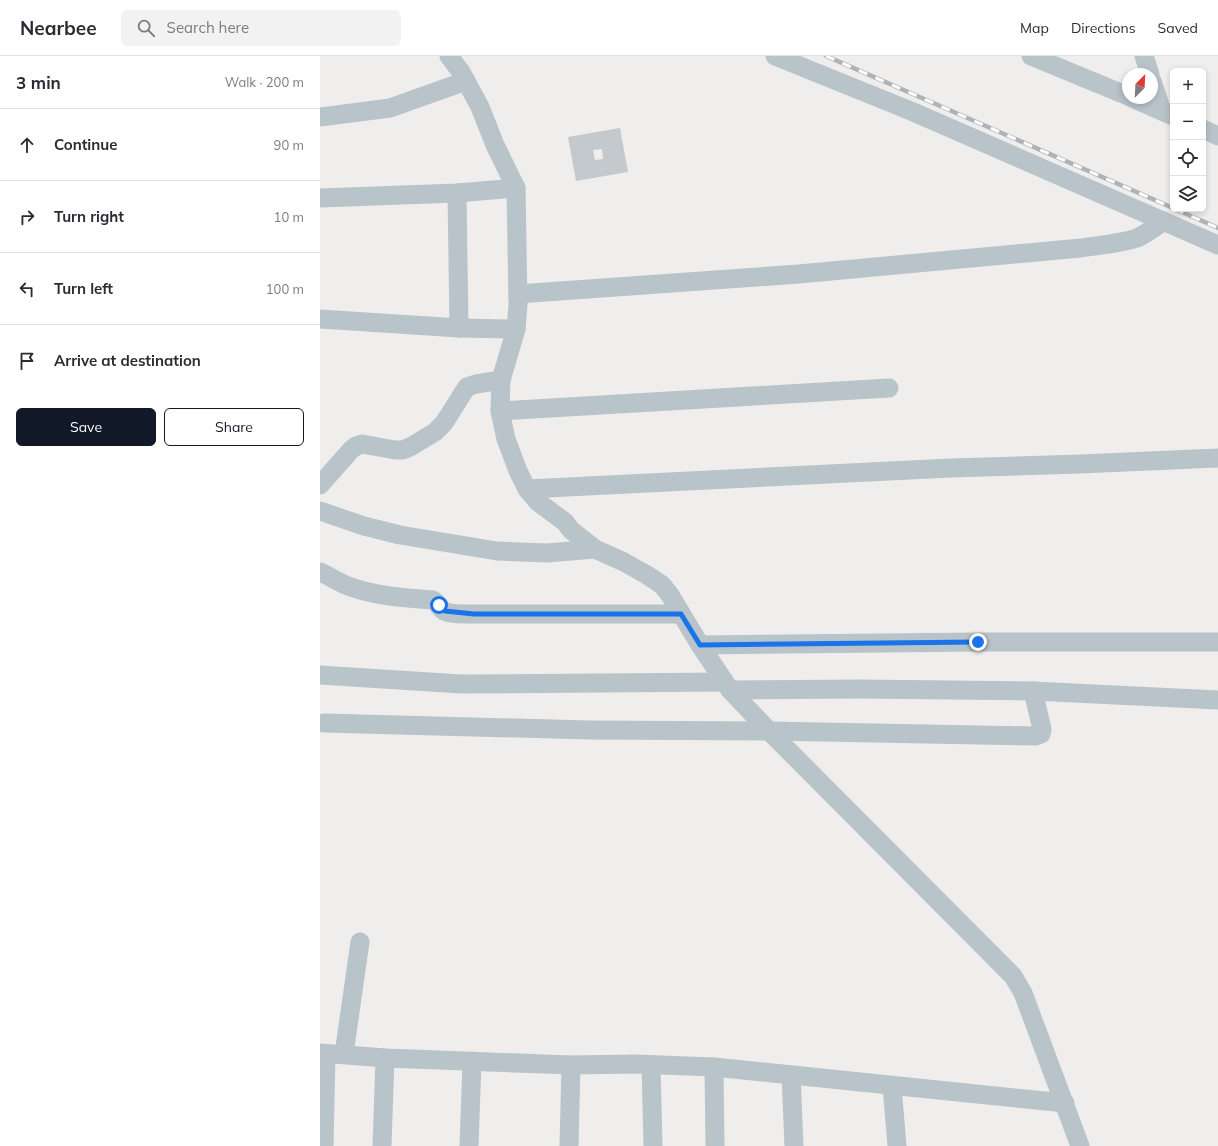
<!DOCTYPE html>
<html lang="en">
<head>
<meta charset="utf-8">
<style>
	body { margin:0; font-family:Mulish,sans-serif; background:#f2f2f3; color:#2b2b33 }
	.controls { position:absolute; right:12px; top:12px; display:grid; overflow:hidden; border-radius:6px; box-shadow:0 2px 6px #0003 }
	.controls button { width:36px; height:36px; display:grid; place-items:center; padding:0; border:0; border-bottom:1px solid #e1e1e2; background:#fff; color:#2b2b33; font:20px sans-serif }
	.compass { position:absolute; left:802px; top:12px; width:36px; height:36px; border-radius:50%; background:#fff; box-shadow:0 2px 6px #0003; rotate:24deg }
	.stop { position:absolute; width:12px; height:12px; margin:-9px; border:3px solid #1a73e8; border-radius:50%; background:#fff }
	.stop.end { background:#1a73e8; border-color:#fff; box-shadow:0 1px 4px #0008 }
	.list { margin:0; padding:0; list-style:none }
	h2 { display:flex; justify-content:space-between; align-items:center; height:52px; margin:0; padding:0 16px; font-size:17px }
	h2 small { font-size:13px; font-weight:400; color:#7c7c81 }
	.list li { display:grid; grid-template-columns:26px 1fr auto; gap:12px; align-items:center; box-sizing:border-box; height:72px; padding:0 16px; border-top:1px solid #e1e1e2 }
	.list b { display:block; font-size:15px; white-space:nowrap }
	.list em { font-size:13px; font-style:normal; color:#7c7c81 }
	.actions { display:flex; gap:8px; padding:12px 16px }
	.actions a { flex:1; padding:9px 0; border:1px solid #111827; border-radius:6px; text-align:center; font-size:14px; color:#111827 }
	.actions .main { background:#111827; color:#fff }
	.icon { flex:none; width:22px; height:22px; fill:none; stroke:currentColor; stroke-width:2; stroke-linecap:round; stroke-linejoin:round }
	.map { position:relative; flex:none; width:898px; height:1090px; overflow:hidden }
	header { display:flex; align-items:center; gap:24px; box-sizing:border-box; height:56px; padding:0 20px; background:#fff; border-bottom:1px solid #e1e1e2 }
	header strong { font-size:19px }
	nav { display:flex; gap:22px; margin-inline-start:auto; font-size:14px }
	.search { width:280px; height:36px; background:#f2f2f3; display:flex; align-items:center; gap:10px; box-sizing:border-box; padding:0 14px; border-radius:6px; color:#7c7c81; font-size:15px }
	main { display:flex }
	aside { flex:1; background:#fff }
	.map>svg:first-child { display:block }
	.building { fill:#c4c9cd; fill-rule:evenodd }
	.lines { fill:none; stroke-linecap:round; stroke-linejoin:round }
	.street { stroke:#b8c4ca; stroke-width:19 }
	.rail-casing { stroke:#afb3b8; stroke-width:4.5 }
	.rail { stroke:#fff; stroke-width:3; stroke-dasharray:9; stroke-linecap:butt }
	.route { stroke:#1a73e8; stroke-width:5 }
</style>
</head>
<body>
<header>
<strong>Nearbee</strong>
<div class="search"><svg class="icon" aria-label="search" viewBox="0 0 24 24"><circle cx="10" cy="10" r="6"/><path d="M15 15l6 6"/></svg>Search here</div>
<nav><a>Map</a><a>Directions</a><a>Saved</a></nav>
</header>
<main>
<aside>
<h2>3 min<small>Walk · 200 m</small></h2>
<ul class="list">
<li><svg class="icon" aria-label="ahead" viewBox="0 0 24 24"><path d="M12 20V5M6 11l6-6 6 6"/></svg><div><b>Continue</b></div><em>90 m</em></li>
<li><svg class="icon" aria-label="right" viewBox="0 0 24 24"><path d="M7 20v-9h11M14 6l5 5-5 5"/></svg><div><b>Turn right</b></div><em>10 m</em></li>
<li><svg class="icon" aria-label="left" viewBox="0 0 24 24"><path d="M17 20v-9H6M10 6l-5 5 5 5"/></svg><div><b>Turn left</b></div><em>100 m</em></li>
<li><svg class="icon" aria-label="arrive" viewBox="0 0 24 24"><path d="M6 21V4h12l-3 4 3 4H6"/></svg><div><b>Arrive at destination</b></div></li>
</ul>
<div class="actions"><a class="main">Save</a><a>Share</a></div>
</aside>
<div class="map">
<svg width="898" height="1090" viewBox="0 0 898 1090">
	<rect width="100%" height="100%" fill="#f0eded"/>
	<path class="building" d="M 300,72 L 308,116 L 256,125 L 248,81 ZM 282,93 L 283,103 L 275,104 L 273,94 Z"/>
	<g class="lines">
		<g class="street">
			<polyline points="129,0 141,16 160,51 175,89 196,132 198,249 196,273 181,324 180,355 186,383 198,415 207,433 218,446 245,466 251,474 275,493 304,506 327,519 342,529 350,539 380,589 410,634 449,675 693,920 703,937 760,1090"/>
			<polyline points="455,0 591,55 898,189"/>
			<polyline points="711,0 808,40"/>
			<polyline points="824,0 830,18"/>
			<polyline points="832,25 842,55"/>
			<polyline points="812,42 853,60"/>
			<polyline points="0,61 70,52 146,25"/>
			<polyline points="883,73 898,80"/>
			<polyline points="0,142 137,137 196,132"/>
			<path d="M 198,238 L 479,218 L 761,192 C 779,189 799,188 817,182 C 826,178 835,171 844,165"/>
			<polyline points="0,263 139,272 137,137"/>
			<polyline points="139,272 196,273"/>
			<polyline points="180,355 569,332"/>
			<polyline points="0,429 31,394 36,390 42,388 75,394 83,394 92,390 115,376 124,367 143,337 147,331 156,328 181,324"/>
			<polyline points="207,433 631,412 760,408 898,402"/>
			<polyline points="0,455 44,470 80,479 177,495 227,497 275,493"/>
			<path d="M 0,516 C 9,520 18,526 28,530 C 55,540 84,542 113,544 C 118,547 119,552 124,555 C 132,559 145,558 153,558 L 361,558"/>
			<polyline points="380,589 658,586 898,586"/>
			<polyline points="0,619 141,628 405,626"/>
			<polyline points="410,634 539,633 713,635 898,644"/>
			<polyline points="4,667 269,674 449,675 716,680 721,678 722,673 713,635"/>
			<polyline points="0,997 65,1002 251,1009 315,1008 394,1011 745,1047"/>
			<polyline points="24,998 40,886"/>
			<polyline points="331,1009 333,1090"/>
			<polyline points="394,1011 395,1090"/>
			<polyline points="471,1019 474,1090"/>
			<polyline points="572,1030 577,1090"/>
			<polyline points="4,1090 6,998"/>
			<polyline points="62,1090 65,1002"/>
			<polyline points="149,1090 152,1005"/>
			<polyline points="249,1090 251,1009"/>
		</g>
		<g class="rail-casing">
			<g id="rail">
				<polyline points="506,0 853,152"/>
				<polyline points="855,153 898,172"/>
			</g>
		</g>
		<use href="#rail" class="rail"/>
	</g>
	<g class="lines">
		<polyline class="route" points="119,549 125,555 154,558 361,558 380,589 658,586"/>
	</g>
</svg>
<div class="controls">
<button>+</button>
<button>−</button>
<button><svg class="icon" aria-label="locate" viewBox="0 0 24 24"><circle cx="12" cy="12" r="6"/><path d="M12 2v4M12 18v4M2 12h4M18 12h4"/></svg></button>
<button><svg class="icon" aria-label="layers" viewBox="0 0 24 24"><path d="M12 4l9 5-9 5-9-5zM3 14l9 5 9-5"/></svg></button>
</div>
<svg class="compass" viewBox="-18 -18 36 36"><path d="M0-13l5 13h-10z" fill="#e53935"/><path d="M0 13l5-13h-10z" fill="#7c7c81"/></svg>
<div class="stop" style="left:119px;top:549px"></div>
<div class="stop end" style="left:658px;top:586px"></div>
</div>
</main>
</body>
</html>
